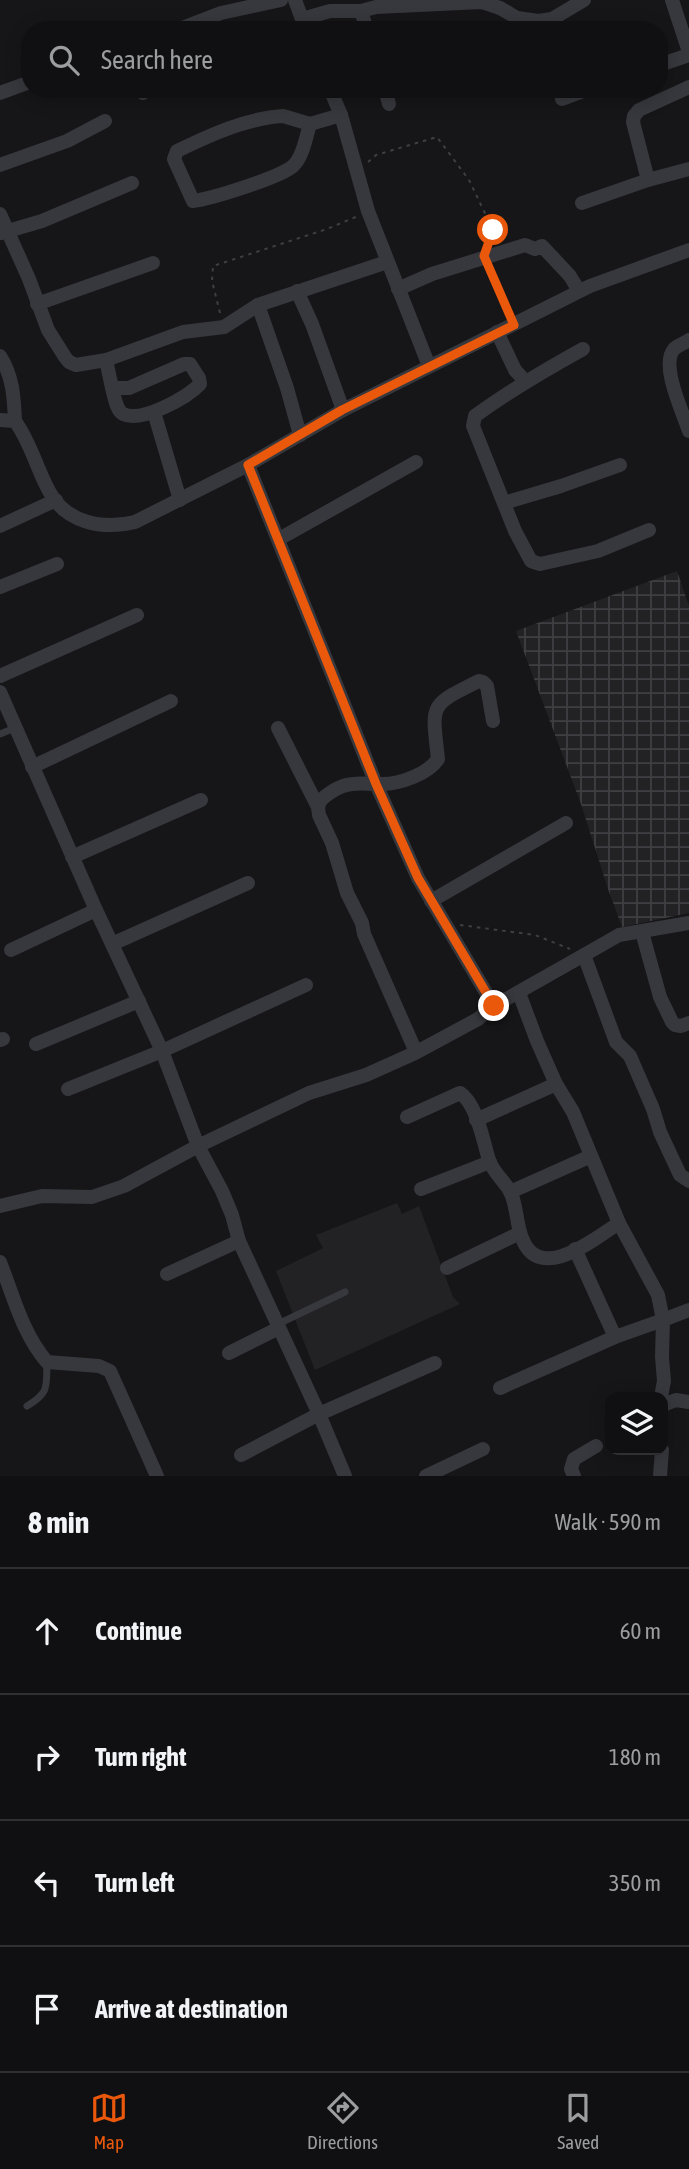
<!DOCTYPE html>
<html lang="en">
<head>
<meta charset="utf-8">
<style>
	body { margin:0; font-family:"Asap Condensed",sans-serif; background:#1e1e20; color:#f1f3f6 }
	.controls { position:absolute; right:21px; bottom:21px; display:grid; overflow:hidden; border-radius:14px; box-shadow:0 4px 18px #0003 }
	.controls button { width:63px; height:63px; display:grid; place-items:center; padding:0; border:0; border-bottom:2px solid #303032; background:#101012; color:#f1f3f6; font:35px sans-serif }
	.stop { position:absolute; width:21px; height:21px; margin:-16px; border:5px solid #ea580c; border-radius:50%; background:#fff }
	.stop.end { background:#ea580c; border-color:#fff; box-shadow:0 2px 7px #0008 }
	.list { margin:0; padding:0; list-style:none }
	h2 { display:flex; justify-content:space-between; align-items:center; height:91px; margin:0; padding:0 28px; font-size:30px }
	h2 small { font-size:23px; font-weight:400; color:#9c9d9f }
	.list li { display:grid; grid-template-columns:46px 1fr auto; gap:21px; align-items:center; box-sizing:border-box; height:126px; padding:0 28px; border-top:2px solid #303032 }
	.list b { display:block; font-size:26px; white-space:nowrap }
	.list em { font-size:23px; font-style:normal; color:#9c9d9f }
	.icon { flex:none; width:38px; height:38px; fill:none; stroke:currentColor; stroke-width:2; stroke-linecap:round; stroke-linejoin:round }
	.map { position:relative; flex:none; width:689px; height:1476px; overflow:hidden }
	.search { position:absolute; background:#101012; box-shadow:0 4px 18px #0003; left:21px; right:21px; top:21px; height:77px; display:flex; align-items:center; gap:18px; box-sizing:border-box; padding:0 24px; border-radius:28px; color:#9c9d9f; font-size:26px }
	.sheet { height:595px; background:#101012 }
	nav { display:flex; justify-content:space-around; align-items:center; box-sizing:border-box; height:98px; border-top:2px solid #303032; background:#101012; font-size:19px; color:#9c9d9f }
	nav a { display:grid; justify-items:center; gap:4px }
	nav .on { color:#ea580c }
	.map>svg:first-child { display:block }
	.built { fill:#222225 }
	.industrial { fill:url(#industrial-grid) }
	.lines { fill:none; stroke-linecap:round; stroke-linejoin:round }
	.path { stroke:#3d3f44; stroke-width:2; stroke-dasharray:3.5 5; stroke-linecap:butt }
	.lane { stroke:#37383d; stroke-width:7 }
	.street { stroke:#37383d; stroke-width:14 }
	.route { stroke:#ea580c; stroke-width:9 }
</style>
</head>
<body>
<div class="map">
<svg width="689" height="1476" viewBox="0 0 689 1476">
	<defs>
		<pattern id="industrial-grid" width="8" height="8" patternUnits="userSpaceOnUse" patternTransform="scale(1.75)"><rect width="8" height="8" fill="#222225"/><path d="M0 4h8M4 0v8" fill="none" stroke="#3f3f43"/></pattern>
	</defs>
	<rect width="100%" height="100%" fill="#161618"/>
	<polygon class="built" points="397,1203 402,1214 419,1206 453,1297 460,1304 315,1370 276,1271 323,1248 316,1235"/>
	<polygon class="industrial" points="677,571 689,606 689,913 622,927 608,889 581,804 516,631"/>
	<g class="lines">
		<g class="path">
			<polyline points="368,162 376,155 437,137 469,180 493,230 489,243"/>
			<polyline points="491,271 508,311"/>
			<polyline points="220,313 212,281 213,266 327,229 358,216"/>
			<polyline points="460,925 535,935 570,949"/>
		</g>
		<g class="lane">
			<polyline points="0,734 15,728"/>
			<polyline points="278,1324 345,1292"/>
			<path d="M 27,1406 C 50,1392 46,1387 47,1362"/>
		</g>
		<g class="street">
			<polyline points="295,0 306,30"/>
			<polyline points="672,0 689,52"/>
			<polyline points="361,11 367,30"/>
			<polyline points="302,19 330,11 361,11 376,7 482,2 500,8 517,18 538,21 552,19 584,0"/>
			<polyline points="177,30 221,13 281,0"/>
			<polyline points="659,65 689,55"/>
			<polyline points="142,89 143,93"/>
			<polyline points="330,89 341,115 368,211 429,366"/>
			<polyline points="385,89 389,104"/>
			<polyline points="0,93 30,82"/>
			<polyline points="562,99 589,89"/>
			<path d="M 283,116 L 310,124 C 306,137 303,157 293,166 C 281,177 211,199 193,201 L 174,159 L 177,151 C 210,135 247,118 283,116 Z"/>
			<polyline points="310,124 341,115"/>
			<polyline points="0,165 67,141 105,121"/>
			<polyline points="648,180 633,122 634,116 639,110 689,87"/>
			<polyline points="582,203 648,180 689,169"/>
			<polyline points="0,214 29,279 48,330 65,357 69,362 76,365 106,360 183,332 224,327 258,305 387,262"/>
			<polyline points="1,233 42,221 132,183"/>
			<polyline points="398,289 432,274 525,245 535,249 542,246 570,276 579,291"/>
			<polyline points="297,291 312,324 343,410"/>
			<polyline points="37,304 153,263"/>
			<polyline points="258,305 287,388 300,435"/>
			<polyline points="497,332 515,370 525,381"/>
			<path d="M 689,340 C 685,343 678,345 674,349 C 660,365 683,413 689,431"/>
			<path d="M 583,349 C 545,370 509,391 475,416 L 473,426 L 515,531 L 531,561 L 540,564 L 598,551 L 649,530"/>
			<path d="M 0,356 C 13,376 14,398 15,421"/>
			<path d="M 106,360 L 112,388 C 114,395 116,410 123,414 C 141,423 187,398 200,384 L 199,378 L 190,364 L 184,364 L 129,388 L 112,388"/>
			<polyline points="154,412 180,500"/>
			<path d="M 0,420 L 15,421 C 31,443 36,467 49,491 C 66,523 102,530 135,522 L 248,465 L 343,410 L 590,286 L 689,250"/>
			<polyline points="248,465 376,784 418,878 494,1006"/>
			<polyline points="504,503 561,486 620,465"/>
			<polyline points="0,526 56,500"/>
			<polyline points="279,539 416,462"/>
			<polyline points="0,587 57,564"/>
			<polyline points="0,676 137,615"/>
			<polyline points="0,692 96,910 162,1051 198,1146 222,1191 232,1215 239,1241 319,1414 345,1476"/>
			<polyline points="278,728 318,807 319,815 332,843 347,893 362,923 364,934 416,1052"/>
			<polyline points="32,767 171,701"/>
			<path d="M 318,807 L 320,801 C 326,795 335,789 343,786 C 359,781 368,785 382,784 C 400,784 428,774 438,759 C 432,704 428,706 479,681 L 483,682 L 487,686 L 493,721"/>
			<polyline points="72,857 201,800"/>
			<polyline points="431,901 566,823"/>
			<polyline points="689,923 619,935 584,955 616,1042 630,1056 653,1109 660,1132 680,1175 689,1181"/>
			<polyline points="642,932 660,997 672,1022 675,1025 681,1026 689,1023"/>
			<polyline points="112,944 248,883"/>
			<polyline points="11,950 96,910"/>
			<polyline points="0,1040 3,1039"/>
			<polyline points="36,1044 139,1001"/>
			<polyline points="68,1089 162,1051 306,985"/>
			<path d="M 407,1117 L 460,1093 C 477,1104 483,1141 489,1160 C 493,1172 504,1181 510,1191 C 517,1205 516,1223 522,1238 C 539,1284 593,1240 619,1223"/>
			<polyline points="476,1120 556,1084"/>
			<polyline points="421,1189 490,1162"/>
			<polyline points="510,1192 591,1156"/>
			<polyline points="0,1206 42,1196 92,1197 124,1186 198,1146 309,1093 366,1075 415,1053 478,1019 494,1006 584,955"/>
			<polyline points="575,1249 615,1337"/>
			<path d="M 0,1262 C 13,1295 23,1335 47,1362 L 99,1366 L 110,1371 L 157,1476"/>
			<polyline points="447,1268 520,1233"/>
			<polyline points="167,1274 239,1241"/>
			<polyline points="229,1353 279,1328"/>
			<polyline points="500,1388 615,1337 663,1320 658,1295 619,1223 573,1112 556,1084 537,1041 519,993"/>
			<polyline points="661,1397 664,1381 662,1357 663,1320 689,1310"/>
			<polyline points="663,1405 676,1400 689,1402"/>
			<polyline points="241,1455 319,1414 435,1363"/>
			<polyline points="426,1476 483,1449"/>
			<polyline points="574,1476 571,1469 574,1459 596,1446"/>
			<polyline points="660,1476 662,1450"/>
		</g>
	</g>
	<g class="lines">
		<polyline class="route" points="493,230 484,256 514,325 342,410 248,465 376,784 418,878 494,1006"/>
	</g>
</svg>
<div class="controls">
<button><svg class="icon" aria-label="layers" viewBox="0 0 24 24"><path d="M12 4l9 5-9 5-9-5zM3 14l9 5 9-5"/></svg></button>
</div>
<div class="stop" style="left:493px;top:230px"></div>
<div class="stop end" style="left:494px;top:1006px"></div>
<div class="search"><svg class="icon" aria-label="search" viewBox="0 0 24 24"><circle cx="10" cy="10" r="6"/><path d="M15 15l6 6"/></svg>Search here</div>
</div>
<section class="sheet">
<h2>8 min<small>Walk · 590 m</small></h2>
<ul class="list">
<li><svg class="icon" aria-label="ahead" viewBox="0 0 24 24"><path d="M12 20V5M6 11l6-6 6 6"/></svg><div><b>Continue</b></div><em>60 m</em></li>
<li><svg class="icon" aria-label="right" viewBox="0 0 24 24"><path d="M7 20v-9h11M14 6l5 5-5 5"/></svg><div><b>Turn right</b></div><em>180 m</em></li>
<li><svg class="icon" aria-label="left" viewBox="0 0 24 24"><path d="M17 20v-9H6M10 6l-5 5 5 5"/></svg><div><b>Turn left</b></div><em>350 m</em></li>
<li><svg class="icon" aria-label="arrive" viewBox="0 0 24 24"><path d="M6 21V4h12l-3 4 3 4H6"/></svg><div><b>Arrive at destination</b></div></li>
</ul>
</section>
<nav>
<a class="on"><svg class="icon" aria-label="map" viewBox="0 0 24 24"><path d="M3 6l6-2 6 2 6-2v14l-6 2-6-2-6 2zM9 4v14M15 6v14"/></svg>Map</a>
<a><svg class="icon" aria-label="directions" viewBox="0 0 24 24"><path d="M12 3l9 9-9 9-9-9zM9 14v-3h6M13 9l2 2-2 2"/></svg>Directions</a>
<a><svg class="icon" aria-label="saved" viewBox="0 0 24 24"><path d="M7 4h10v16l-5-4-5 4z"/></svg>Saved</a>
</nav>
</body>
</html>
